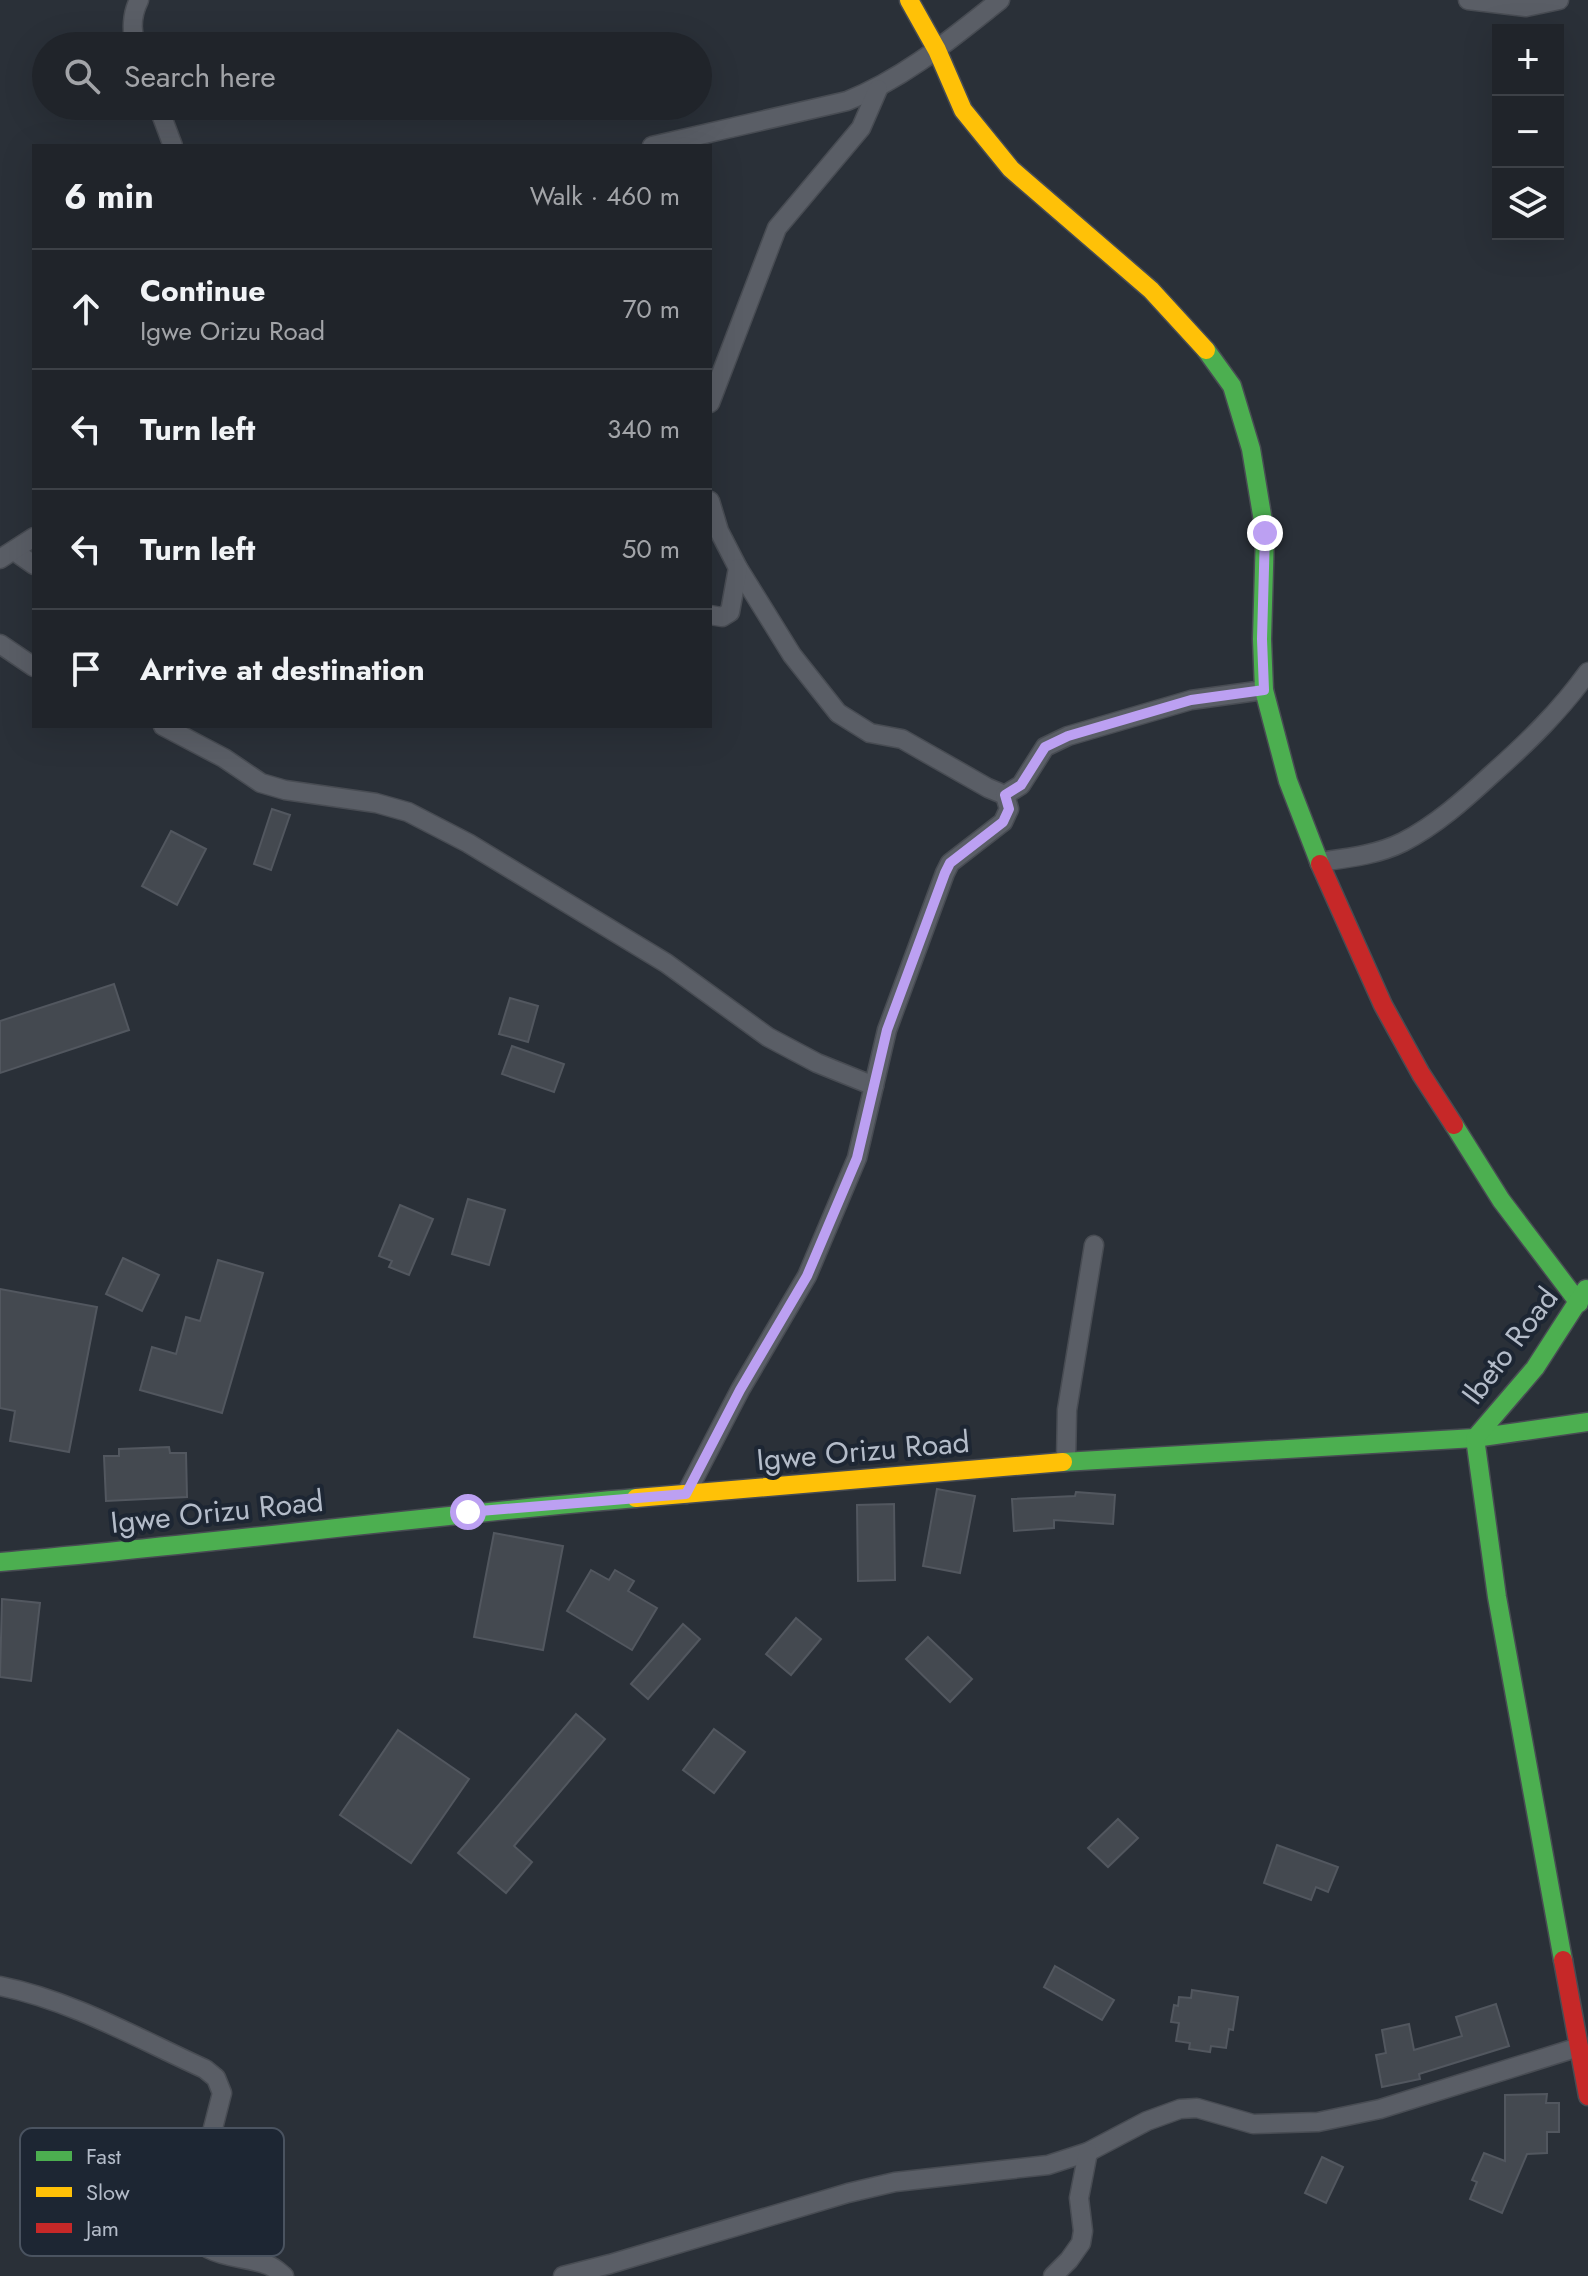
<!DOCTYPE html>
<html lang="en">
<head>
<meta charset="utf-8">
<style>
	body { margin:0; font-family:Jost,sans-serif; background:#2d3036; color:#f1f3f6 }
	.controls { position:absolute; right:24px; top:24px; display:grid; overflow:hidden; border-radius:0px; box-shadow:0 8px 32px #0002 }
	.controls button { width:72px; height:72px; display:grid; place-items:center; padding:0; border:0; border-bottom:2px solid #3d4147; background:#20242a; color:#f1f3f6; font:40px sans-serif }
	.stop { position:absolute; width:24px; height:24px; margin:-18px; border:6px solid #bca0f2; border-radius:50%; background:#fff }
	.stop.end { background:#bca0f2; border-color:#fff; box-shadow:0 2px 8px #0008 }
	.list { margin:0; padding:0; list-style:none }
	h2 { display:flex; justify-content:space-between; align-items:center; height:104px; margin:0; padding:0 32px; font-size:34px }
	h2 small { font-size:26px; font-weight:400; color:#a2a4a8 }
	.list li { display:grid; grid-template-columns:52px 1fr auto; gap:24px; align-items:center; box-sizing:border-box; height:120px; padding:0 32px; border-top:2px solid #3d4147 }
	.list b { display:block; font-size:30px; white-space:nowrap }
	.list p { margin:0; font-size:26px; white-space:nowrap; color:#a2a4a8 }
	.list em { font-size:26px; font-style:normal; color:#a2a4a8 }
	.icon { flex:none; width:44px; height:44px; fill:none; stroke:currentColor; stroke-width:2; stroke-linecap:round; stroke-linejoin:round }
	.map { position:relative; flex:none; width:1588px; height:2276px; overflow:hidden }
	.search { position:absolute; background:#20242a; box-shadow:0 8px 32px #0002; left:32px; top:32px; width:680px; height:88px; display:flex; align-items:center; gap:20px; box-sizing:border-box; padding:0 28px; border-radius:44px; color:#a2a4a8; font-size:30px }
	.panel { position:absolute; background:#20242a; box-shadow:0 8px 32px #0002; left:32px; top:144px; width:680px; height:584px; border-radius:0px }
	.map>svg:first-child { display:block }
	.building { fill:#444950; stroke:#52575f; stroke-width:2 }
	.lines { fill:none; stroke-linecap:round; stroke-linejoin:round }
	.street-casing { stroke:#484c53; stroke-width:21 }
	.fast-casing { stroke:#484c53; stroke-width:21 }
	.slow-casing { stroke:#484c53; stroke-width:21 }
	.jam-casing { stroke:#484c53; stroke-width:21 }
	.street { stroke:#5a5e66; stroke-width:18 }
	.fast { stroke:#4caf50; stroke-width:18 }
	.slow { stroke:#ffc107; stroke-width:18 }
	.jam { stroke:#c62828; stroke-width:18 }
	.route { stroke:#bca0f2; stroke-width:10 }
	.labels { text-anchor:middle; stroke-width:8; stroke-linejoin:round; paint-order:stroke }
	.street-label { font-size:30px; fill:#b4bcc9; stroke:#1d2633 }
	.key { fill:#1d2633; stroke:#4a5360; stroke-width:2 }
	.key-label { font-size:22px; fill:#b4bcc9 }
</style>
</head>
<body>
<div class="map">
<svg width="1588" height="2276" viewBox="0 0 1588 2276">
	<rect width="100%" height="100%" fill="#2a3038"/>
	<g class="building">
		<polygon points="272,809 290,815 271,870 254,864"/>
		<polygon points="171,831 206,849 177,905 142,886"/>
		<polygon points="114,984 129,1030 0,1073 0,1021"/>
		<polygon points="510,998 538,1006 528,1042 499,1034"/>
		<polygon points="512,1046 564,1064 554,1092 502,1074"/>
		<polygon points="468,1199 505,1210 489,1265 452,1254"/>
		<polygon points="400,1205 433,1219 409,1275 389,1267 392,1261 379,1256"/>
		<polygon points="123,1258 159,1275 142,1311 106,1294"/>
		<polygon points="218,1260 263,1273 222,1413 140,1390 152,1347 176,1354 186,1317 200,1321"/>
		<polygon points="0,1289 97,1307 69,1452 10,1441 15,1411 0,1408"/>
		<polygon points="169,1447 170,1453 186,1453 187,1497 106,1501 104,1456 119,1456 119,1449"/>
		<polygon points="937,1489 975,1496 960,1573 923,1566"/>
		<polygon points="1076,1492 1115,1495 1113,1524 1054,1520 1054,1528 1014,1531 1012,1499 1075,1496"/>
		<polygon points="894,1504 895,1580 858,1581 857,1505"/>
		<polygon points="494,1533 563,1546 543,1650 474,1637"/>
		<polygon points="591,1570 609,1580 615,1570 634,1581 628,1591 657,1608 632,1650 567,1611"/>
		<polygon points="2,1599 40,1603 31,1681 0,1677"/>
		<polygon points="796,1618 821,1639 791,1675 766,1654"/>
		<polygon points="683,1624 700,1639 648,1699 631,1684"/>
		<polygon points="928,1637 972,1679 950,1702 906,1659"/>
		<polygon points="576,1714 605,1739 514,1846 532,1862 506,1893 458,1853"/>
		<polygon points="714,1729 745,1752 714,1793 683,1770"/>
		<polygon points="398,1730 469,1779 411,1863 340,1815"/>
		<polygon points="1118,1819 1138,1838 1108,1867 1088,1848"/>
		<polygon points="1277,1845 1338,1867 1328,1892 1316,1887 1311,1900 1264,1883"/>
		<polygon points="1055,1966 1114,2000 1102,2020 1044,1987"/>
		<polygon points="1192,1990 1238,1997 1233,2030 1229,2029 1226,2048 1211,2046 1210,2052 1189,2049 1190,2043 1176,2041 1179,2023 1171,2022 1174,2005 1178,2006 1179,1997 1191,1998"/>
		<polygon points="1496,2004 1509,2046 1419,2074 1420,2079 1382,2087 1376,2055 1386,2053 1382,2030 1409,2024 1414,2050 1462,2036 1456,2017"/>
		<polygon points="1547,2094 1546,2103 1559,2103 1559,2132 1547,2132 1547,2153 1527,2154 1502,2213 1470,2199 1477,2182 1472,2180 1484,2153 1505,2161 1505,2095"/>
		<polygon points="1322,2157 1343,2167 1326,2203 1305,2193"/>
	</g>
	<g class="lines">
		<g class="street-casing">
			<g id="street">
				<polyline points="1468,0 1526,7 1559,0"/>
				<path d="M 136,46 C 131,31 132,14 139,0"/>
				<polyline points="158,106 173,146"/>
				<path d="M 652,146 L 847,101 C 905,78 952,38 1000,0"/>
				<polyline points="710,403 777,228 861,128 878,89"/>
				<polyline points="710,501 719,531 738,568 792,655 838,713 870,733 902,739 988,788 1005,795"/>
				<polyline points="14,551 34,565"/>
				<polyline points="0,559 34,537"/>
				<polyline points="710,615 722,617 730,612 738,568"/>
				<polyline points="0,644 34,667"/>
				<polyline points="163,726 224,758 261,783 285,790 376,803 408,812 468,843 666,963 768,1037 817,1063 874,1086"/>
				<polyline points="1005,795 1021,785 1045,747 1068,736 1191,700 1264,690"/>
				<path d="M 1319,862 C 1348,858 1377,855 1403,842 C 1436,825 1464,800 1491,775 C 1527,743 1560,711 1588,672"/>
				<polyline points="1066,1462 1067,1410 1094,1245"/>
				<polyline points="686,1494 740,1390 807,1276 857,1158 887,1030 945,873 950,863 1003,822 1009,809 1005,795"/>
				<path d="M 0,1986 C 71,2000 139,2039 205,2069 L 216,2078 L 222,2093 L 189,2222 C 201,2262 237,2253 268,2265 C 274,2267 279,2272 284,2276"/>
				<polyline points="563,2276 610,2264 848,2193 895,2182 1048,2165 1088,2152 1147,2121 1180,2109 1197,2108 1253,2124 1318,2122 1380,2109 1579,2047"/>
				<polyline points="1053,2276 1069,2260 1081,2243 1083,2231 1079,2198 1088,2152"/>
			</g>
		</g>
		<g class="fast-casing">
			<g id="fast">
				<polyline points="1206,350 1232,386 1251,449 1265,533 1262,639 1264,690 1288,781 1320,864"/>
				<polyline points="1454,1125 1501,1200 1579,1303"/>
				<polyline points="1063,1462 1475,1438 1588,1422"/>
				<path d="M 0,1562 C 212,1544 423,1516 636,1498"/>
				<polyline points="1563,1960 1497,1597 1475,1438 1535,1368 1586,1289"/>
			</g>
		</g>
		<g class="slow-casing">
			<g id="slow">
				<polyline points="909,0 937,50 963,110 1011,169 1151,290 1206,350"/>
				<polyline points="636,1498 1063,1462"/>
			</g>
		</g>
		<g class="jam-casing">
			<g id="jam">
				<polyline points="1320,864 1383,1005 1421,1074 1454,1125"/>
				<polyline points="1563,1960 1588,2096"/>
			</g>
		</g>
		<use href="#street" class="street"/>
		<use href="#fast" class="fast"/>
		<use href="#slow" class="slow"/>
		<use href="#jam" class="jam"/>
	</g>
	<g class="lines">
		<polyline class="route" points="468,1512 686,1494 740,1390 807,1276 857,1158 887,1030 945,873 950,863 1003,822 1009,809 1005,795 1021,785 1045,747 1068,736 1191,700 1264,690 1262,639 1265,533"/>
	</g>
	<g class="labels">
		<g class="street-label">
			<text transform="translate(1510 1346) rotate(-53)" y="10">Ibeto Road</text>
			<text transform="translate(863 1451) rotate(-5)" y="10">Igwe Orizu Road</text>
			<text transform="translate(217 1512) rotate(-6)" y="10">Igwe Orizu Road</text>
		</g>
	</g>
	<rect x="20" y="2128" width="264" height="128" rx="12" class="key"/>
	<rect x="36" y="2151" width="36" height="10" fill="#4caf50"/>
	<rect x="36" y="2187" width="36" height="10" fill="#ffc107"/>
	<rect x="36" y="2223" width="36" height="10" fill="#c62828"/>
	<g class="key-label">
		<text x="86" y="2164">Fast</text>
		<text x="86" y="2200">Slow</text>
		<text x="86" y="2236">Jam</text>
	</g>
</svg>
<div class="controls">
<button>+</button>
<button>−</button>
<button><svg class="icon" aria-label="layers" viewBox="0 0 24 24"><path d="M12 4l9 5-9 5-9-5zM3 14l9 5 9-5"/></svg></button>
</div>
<div class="stop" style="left:468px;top:1512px"></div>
<div class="stop end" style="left:1265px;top:533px"></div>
<div class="search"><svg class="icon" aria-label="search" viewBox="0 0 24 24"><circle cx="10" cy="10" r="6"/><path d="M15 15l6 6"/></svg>Search here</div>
<section class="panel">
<h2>6 min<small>Walk · 460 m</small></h2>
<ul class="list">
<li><svg class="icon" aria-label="ahead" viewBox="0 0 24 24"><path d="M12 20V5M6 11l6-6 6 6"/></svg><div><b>Continue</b><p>Igwe Orizu Road</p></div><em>70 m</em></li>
<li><svg class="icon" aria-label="left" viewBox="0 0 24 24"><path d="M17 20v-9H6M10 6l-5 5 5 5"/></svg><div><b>Turn left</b></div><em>340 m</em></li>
<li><svg class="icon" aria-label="left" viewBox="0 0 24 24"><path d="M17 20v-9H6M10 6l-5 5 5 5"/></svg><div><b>Turn left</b></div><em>50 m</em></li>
<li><svg class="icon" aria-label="arrive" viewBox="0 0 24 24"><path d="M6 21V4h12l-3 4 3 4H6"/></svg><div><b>Arrive at destination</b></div></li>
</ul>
</section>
</div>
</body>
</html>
